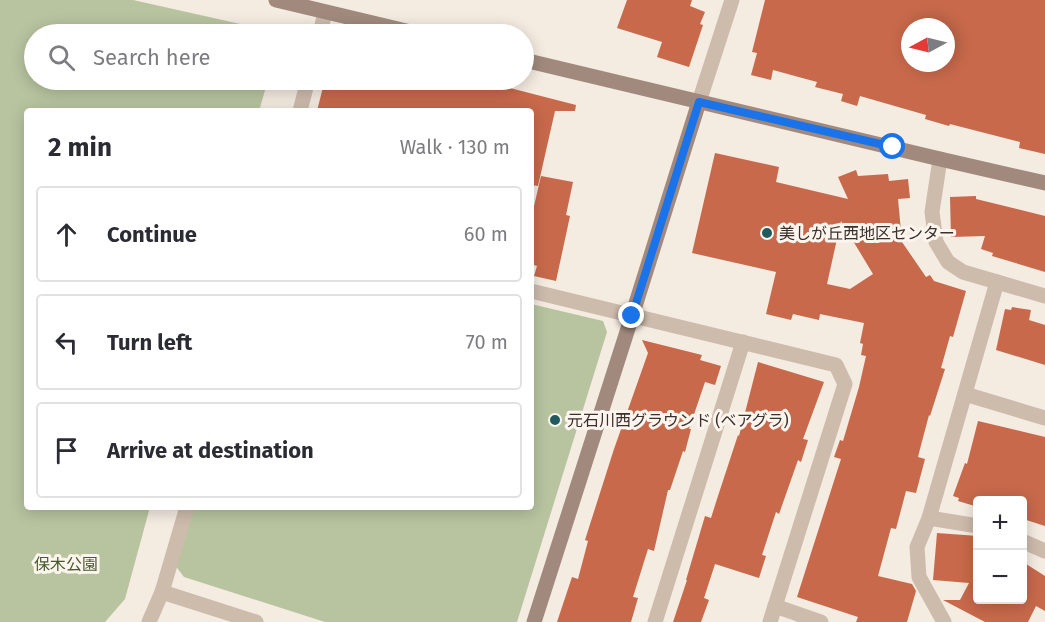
<!DOCTYPE html>
<html lang="en">
<head>
<meta charset="utf-8">
<style>
	body { margin:0; font-family:"Fira Sans","Noto Sans JP",sans-serif; background:#f7f7f7; color:#2b2b33 }
	.controls { position:absolute; right:18px; bottom:18px; display:grid; overflow:hidden; border-radius:6px; box-shadow:0 3px 15px #0003 }
	.controls button { width:54px; height:54px; display:grid; place-items:center; padding:0; border:0; border-bottom:2px solid #e1e1e2; background:#fff; color:#2b2b33; font:30px sans-serif }
	.compass { position:absolute; left:901px; top:18px; width:54px; height:54px; border-radius:50%; background:#fff; box-shadow:0 3px 15px #0003; rotate:263deg }
	.stop { position:absolute; width:18px; height:18px; margin:-14px; border:4px solid #1a73e8; border-radius:50%; background:#fff }
	.stop.end { background:#1a73e8; border-color:#fff; box-shadow:0 2px 6px #0008 }
	.list { margin:0; padding:0; list-style:none }
	h2 { display:flex; justify-content:space-between; align-items:center; height:78px; margin:0; padding:0 24px; font-size:26px }
	h2 small { font-size:20px; font-weight:400; color:#7c7c81 }
	.list li { display:grid; grid-template-columns:39px 1fr auto; gap:18px; align-items:center; box-sizing:border-box; height:96px; margin:0 12px 12px; padding:0 12px; border:2px solid #e1e1e2; border-radius:6px }
	.list b { display:block; font-size:22px; white-space:nowrap }
	.list em { font-size:20px; font-style:normal; color:#7c7c81 }
	.icon { flex:none; width:33px; height:33px; fill:none; stroke:currentColor; stroke-width:2; stroke-linecap:round; stroke-linejoin:round }
	.map { position:relative; flex:none; width:1045px; height:622px; overflow:hidden }
	.search { position:absolute; background:#fff; box-shadow:0 3px 15px #0003; left:24px; top:24px; width:510px; height:66px; display:flex; align-items:center; gap:15px; box-sizing:border-box; padding:0 21px; border-radius:33px; color:#7c7c81; font-size:22px }
	.panel { position:absolute; background:#fff; box-shadow:0 3px 15px #0003; left:24px; top:108px; width:510px; height:402px; border-radius:6px }
	.map>svg:first-child { display:block }
	.park { fill:#b8c4a0 }
	.building { fill:#c8694b; fill-rule:evenodd }
	.lines { fill:none; stroke-linecap:round; stroke-linejoin:round }
	.street { stroke:#cdbbac; stroke-width:15 }
	.secondary { stroke:#a18a7d; stroke-width:15 }
	.route { stroke:#1a73e8; stroke-width:8 }
	.poi-dot { fill:#1f5a5e; stroke:#fbf5ee; stroke-width:2 }
	.labels { text-anchor:middle; stroke-width:6; stroke-linejoin:round; paint-order:stroke }
	.poi-label { font-size:16px; fill:#3b302b; stroke:#fbf5ee; text-anchor:start }
	.park-label { font-size:16px; fill:#4a5a2e; stroke:#fbf5ee }
</style>
</head>
<body>
<div class="map">
<svg width="1045" height="622" viewBox="0 0 1045 622">
	<rect width="100%" height="100%" fill="#f4ebe1"/>
	<g class="park">
		<polygon points="0,0 133,0 281,33 280,34 34,34 34,80 268,80 259,111 27,111 27,507 150,507 125,599 105,622 0,622"/>
		<polygon points="531,304 603,321 607,332 517,622 325,622 184,577 175,565 194,507 531,507"/>
	</g>
	<g class="building">
		<polygon points="627,0 692,0 690,6 705,12 700,24 703,25 689,67 657,57 662,42 617,28"/>
		<path d="M 765,0 L 1045,0 L 1045,154 L 1019,148 L 1020,142 L 950,124 L 949,126 L 925,119 L 926,115 L 860,96 L 857,106 L 841,101 L 843,94 L 815,87 L 817,82 L 773,70 L 771,80 L 751,75 L 757,53 L 752,52 ZM 910,27 L 946,27 L 946,63 L 910,63 Z"/>
		<polygon points="336,80 479,80 576,105 575,111 555,111 538,186 531,185 531,111 317,111 324,83 335,86"/>
		<path d="M 715,153 L 779,167 L 776,182 L 848,199 L 838,177 L 856,170 L 858,176 L 888,174 L 889,181 L 908,179 L 910,198 L 898,199 L 902,242 L 926,277 L 930,275 L 934,281 L 966,291 L 953,337 L 950,336 L 941,368 L 945,369 L 930,416 L 929,415 L 920,449 L 918,457 L 925,459 L 916,493 L 906,491 L 896,529 L 891,528 L 878,576 L 912,584 L 916,591 L 907,622 L 856,622 L 858,617 L 797,597 L 841,459 L 834,457 L 840,440 L 843,441 L 859,387 L 866,356 L 861,355 L 863,344 L 860,343 L 864,323 L 820,314 L 819,320 L 793,314 L 791,320 L 766,314 L 776,272 L 692,253 ZM 841,221 L 873,274 L 850,289 L 827,284 Z"/>
		<polygon points="541,176 573,182 566,215 570,216 556,281 534,276 537,266 531,264 531,219"/>
		<polygon points="976,196 976,199 1045,216 1045,272 992,256 993,253 981,249 985,236 951,237 950,197"/>
		<polygon points="1012,307 1031,310 1029,320 1045,325 1045,365 996,350 1005,309 1011,310"/>
		<polygon points="642,340 702,355 700,360 721,366 715,385 705,382 689,429 691,429 685,452 683,451 670,490 668,490 654,551 648,549 633,597 638,598 631,622 557,622 572,577 578,579 588,541 585,540 614,449 648,353"/>
		<polygon points="758,362 824,382 803,439 808,440 801,462 798,460 779,514 776,512 762,555 766,556 759,578 715,564 704,598 709,600 701,622 673,622 687,580 686,580 705,516 711,518 717,499 738,435 739,436"/>
		<polygon points="978,421 1045,437 1045,526 1023,519 1023,501 978,501 978,507 958,501 959,498 953,496 965,463 967,464"/>
		<polygon points="937,533 978,536 978,600 1023,600 1023,562 1045,576 1045,611 1036,606 1028,622 985,622 943,600 960,600 969,583 933,580"/>
	</g>
	<g class="lines">
		<g class="street">
			<polyline points="320,34 325,12"/>
			<polyline points="699,102 732,0"/>
			<polyline points="300,111 308,80"/>
			<polyline points="940,159 932,212 936,242 948,262 963,272 1045,296"/>
			<polyline points="531,291 836,365 845,384 770,622"/>
			<polyline points="965,394 1045,418"/>
			<polyline points="929,518 978,526"/>
			<polyline points="1022,541 1045,551"/>
			<polyline points="162,592 256,622"/>
			<polyline points="775,606 821,622"/>
			<polyline points="149,622 162,592 187,507"/>
			<polyline points="655,622 743,342"/>
			<polyline points="944,622 919,577 917,547 929,518 997,282"/>
		</g>
		<g class="secondary">
			<polyline points="276,0 419,34"/>
			<polyline points="524,60 940,159 1045,183"/>
			<polyline points="534,622 632,316 699,102"/>
		</g>
	</g>
	<g class="lines">
		<polyline class="route" points="632,316 699,102 893,147"/>
	</g>
	<g class="poi-dot">
		<circle cx="767" cy="233" r="6"/>
		<circle cx="555" cy="420" r="6"/>
	</g>
	<g class="labels">
		<g class="poi-label">
			<text x="779" y="239">美しが丘西地区センター</text>
			<text x="567" y="426">元石川西グラウンド (ベアグラ)</text>
		</g>
		<g class="park-label">
			<text x="66" y="570">保木公園</text>
		</g>
	</g>
</svg>
<div class="controls">
<button>+</button>
<button>−</button>
</div>
<svg class="compass" viewBox="-18 -18 36 36"><path d="M0-13l5 13h-10z" fill="#e53935"/><path d="M0 13l5-13h-10z" fill="#7c7c81"/></svg>
<div class="stop" style="left:893px;top:147px"></div>
<div class="stop end" style="left:632px;top:316px"></div>
<div class="search"><svg class="icon" aria-label="search" viewBox="0 0 24 24"><circle cx="10" cy="10" r="6"/><path d="M15 15l6 6"/></svg>Search here</div>
<section class="panel">
<h2>2 min<small>Walk · 130 m</small></h2>
<ul class="list">
<li><svg class="icon" aria-label="ahead" viewBox="0 0 24 24"><path d="M12 20V5M6 11l6-6 6 6"/></svg><div><b>Continue</b></div><em>60 m</em></li>
<li><svg class="icon" aria-label="left" viewBox="0 0 24 24"><path d="M17 20v-9H6M10 6l-5 5 5 5"/></svg><div><b>Turn left</b></div><em>70 m</em></li>
<li><svg class="icon" aria-label="arrive" viewBox="0 0 24 24"><path d="M6 21V4h12l-3 4 3 4H6"/></svg><div><b>Arrive at destination</b></div></li>
</ul>
</section>
</div>
</body>
</html>
